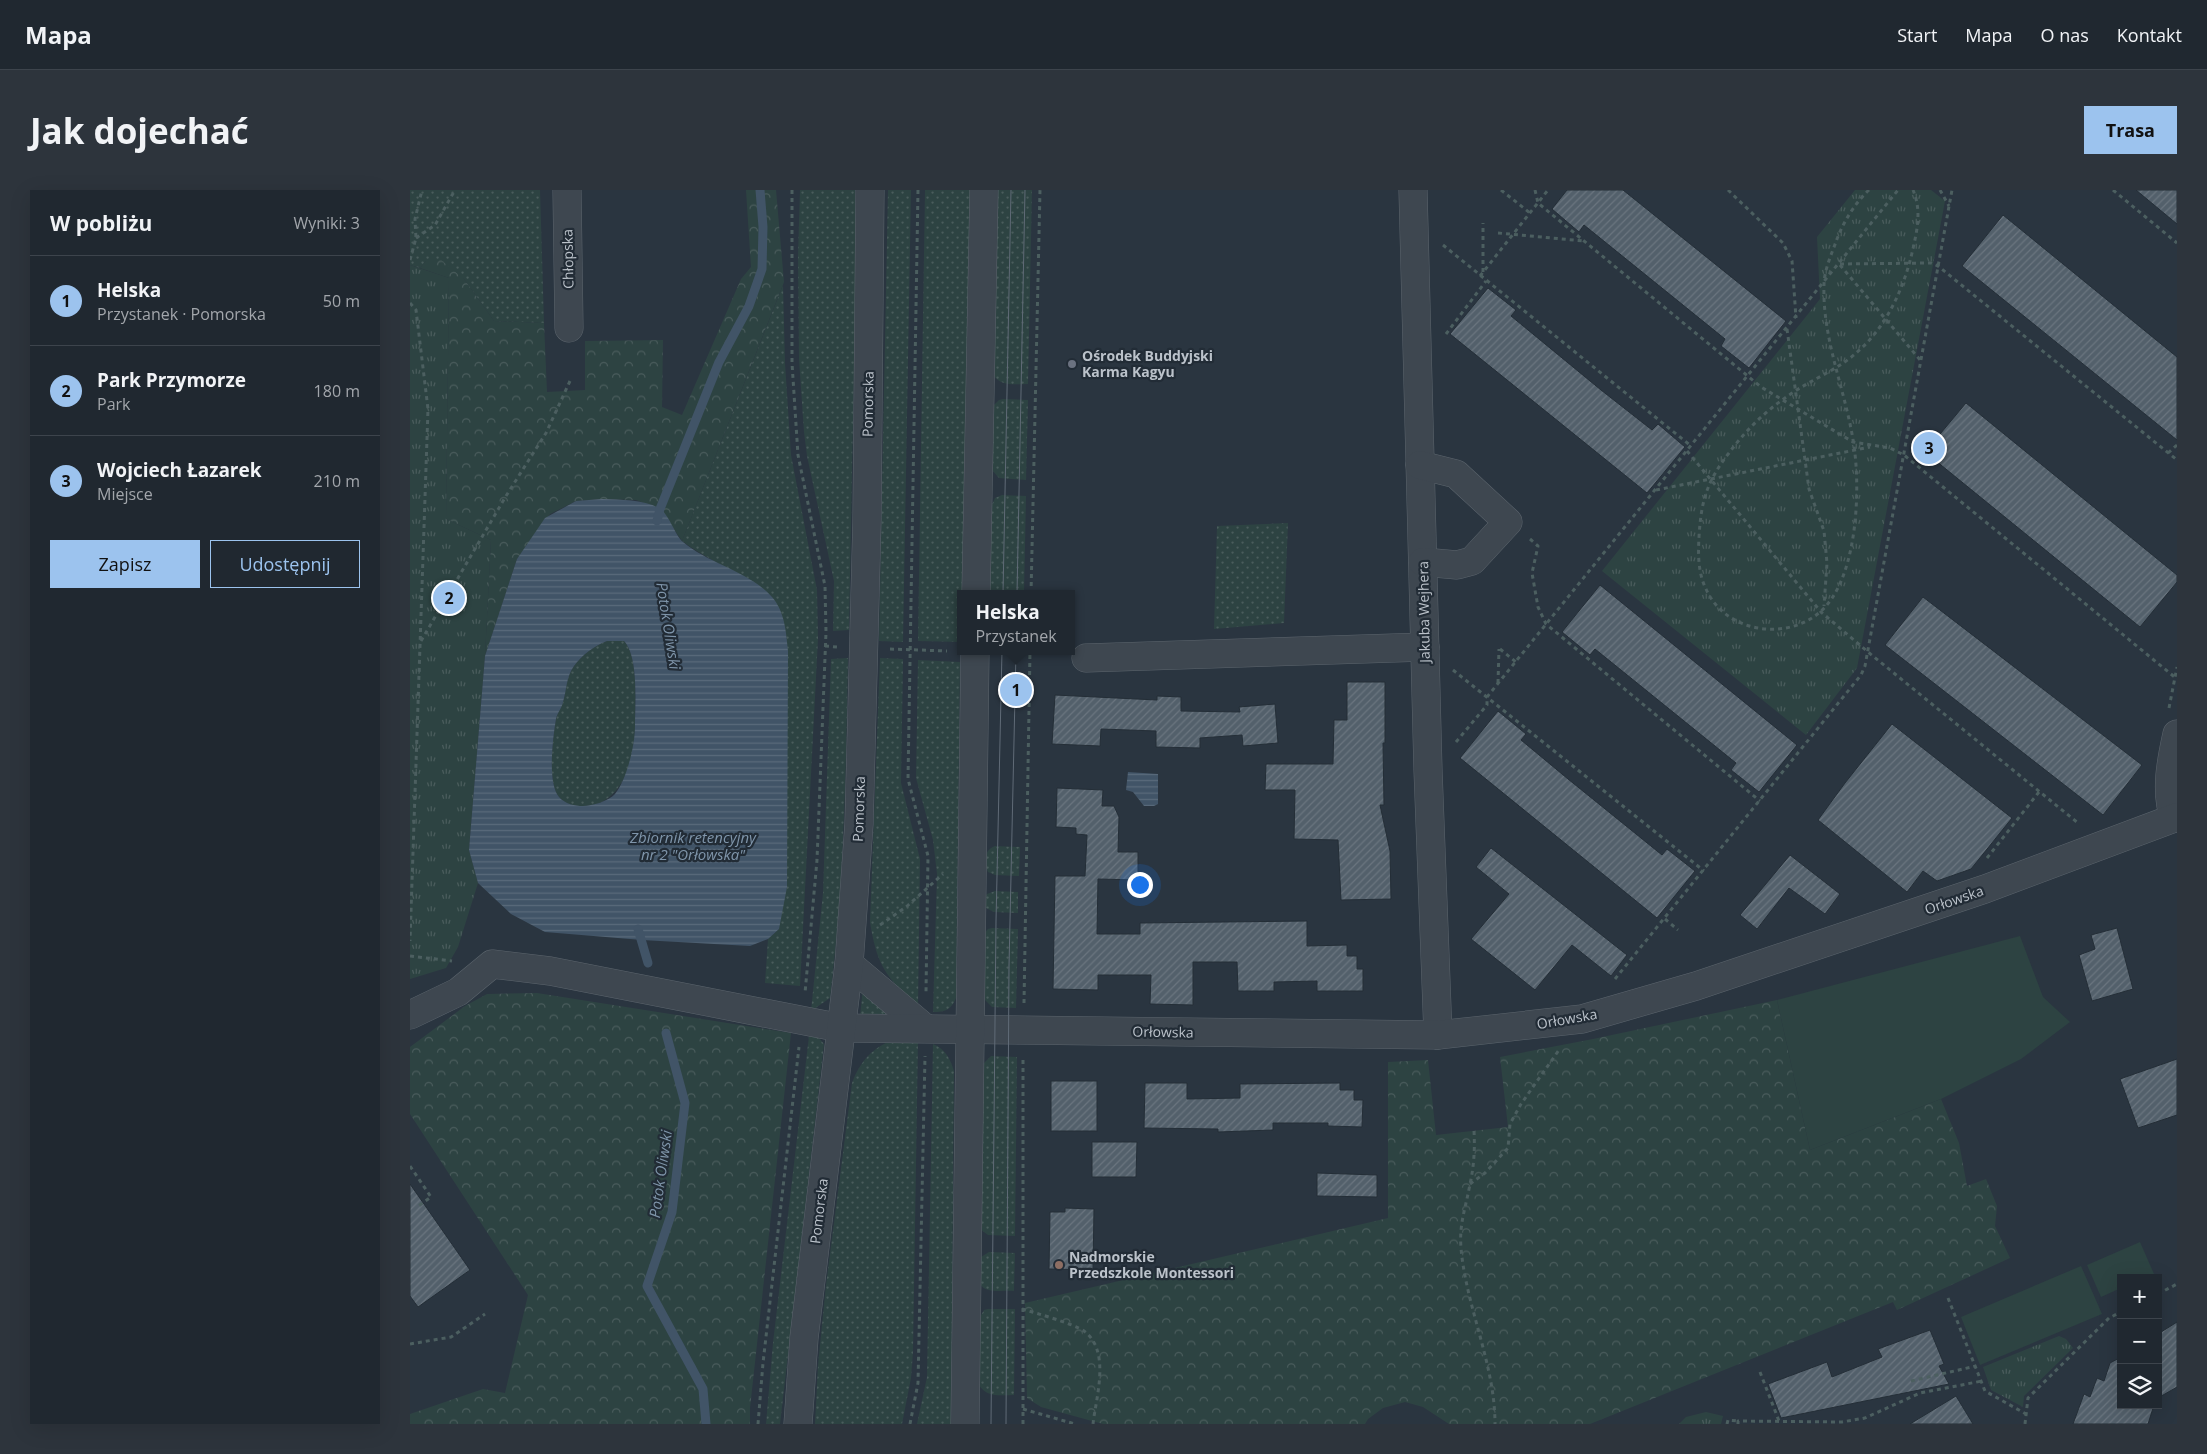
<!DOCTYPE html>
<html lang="pl">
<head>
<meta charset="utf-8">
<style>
	body { margin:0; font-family:"Open Sans",sans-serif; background:#2d343c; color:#f1f3f6 }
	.controls { position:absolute; right:15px; bottom:15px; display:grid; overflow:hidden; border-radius:0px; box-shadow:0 5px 20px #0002 }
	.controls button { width:45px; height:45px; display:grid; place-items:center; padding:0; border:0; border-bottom:1px solid #3d444c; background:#202830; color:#f1f3f6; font:25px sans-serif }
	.you { position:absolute; left:729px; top:694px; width:18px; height:18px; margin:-12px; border:4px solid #fff; border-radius:50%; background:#1a73e8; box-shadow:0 0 0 8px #1a73e833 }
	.badge { display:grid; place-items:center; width:32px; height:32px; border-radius:50%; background:#9cc3ee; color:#111; font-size:16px; font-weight:700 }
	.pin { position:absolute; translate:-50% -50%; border:2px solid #fff; box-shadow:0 1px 5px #0006 }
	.popup { position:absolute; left:547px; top:400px; width:118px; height:65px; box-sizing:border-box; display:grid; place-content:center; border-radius:0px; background:#202830; filter:drop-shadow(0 1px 4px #0005); font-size:16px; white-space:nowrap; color:#a2a6ab }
	.popup b { font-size:19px; color:#f1f3f6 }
	.popup::after { content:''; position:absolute; left:50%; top:100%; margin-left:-10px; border:10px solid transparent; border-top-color:#202830 }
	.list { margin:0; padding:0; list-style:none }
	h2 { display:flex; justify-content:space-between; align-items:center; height:65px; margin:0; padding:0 20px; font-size:21px }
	h2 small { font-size:16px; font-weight:400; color:#a2a6ab }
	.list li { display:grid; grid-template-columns:32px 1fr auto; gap:15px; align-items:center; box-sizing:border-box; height:90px; padding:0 20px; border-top:1px solid #3d444c }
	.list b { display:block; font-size:19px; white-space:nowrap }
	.list p { margin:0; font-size:16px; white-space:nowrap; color:#a2a6ab }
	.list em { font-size:16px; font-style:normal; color:#a2a6ab }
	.actions { display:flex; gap:10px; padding:15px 20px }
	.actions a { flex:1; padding:11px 0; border:1px solid #9cc3ee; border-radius:0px; text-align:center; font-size:18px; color:#9cc3ee }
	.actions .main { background:#9cc3ee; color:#111 }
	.icon { flex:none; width:28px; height:28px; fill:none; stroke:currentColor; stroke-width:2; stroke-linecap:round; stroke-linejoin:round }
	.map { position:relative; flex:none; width:1767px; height:1234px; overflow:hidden; border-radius:0px }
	header { display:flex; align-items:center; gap:30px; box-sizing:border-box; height:70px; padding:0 25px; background:#202830; border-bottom:1px solid #3d444c }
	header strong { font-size:24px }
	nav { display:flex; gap:28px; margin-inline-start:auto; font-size:18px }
	.intro { display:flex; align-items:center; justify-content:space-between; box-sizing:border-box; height:120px; padding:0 30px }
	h1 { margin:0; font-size:35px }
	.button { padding:12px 22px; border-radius:0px; background:#9cc3ee; color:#111; font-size:18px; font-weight:700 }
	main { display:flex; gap:30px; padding:0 30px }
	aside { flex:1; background:#202830; border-radius:0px; box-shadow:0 5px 20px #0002 }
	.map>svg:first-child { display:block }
	.grass { fill:url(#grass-dots) }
	.forest { fill:url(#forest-crowns) }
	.park { fill:url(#park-tufts) }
	.garden { fill:#2d4342 }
	.water { fill:url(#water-rules); fill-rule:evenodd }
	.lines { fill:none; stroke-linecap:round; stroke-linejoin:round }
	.stream { stroke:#415467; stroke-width:9 }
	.building { fill:url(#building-hatch); stroke:#242e37 }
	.minor-casing { stroke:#5c656d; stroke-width:29 }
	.path { stroke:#4c5f60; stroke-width:3; stroke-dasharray:4 4; stroke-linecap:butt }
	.minor { stroke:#3e4750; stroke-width:28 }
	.tram { stroke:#606b77; stroke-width:1 }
	.worship-dot { fill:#6b7280; stroke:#222c36; stroke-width:2 }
	.education-dot { fill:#8d6e63; stroke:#222c36; stroke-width:2 }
	.labels { text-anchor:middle; stroke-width:4.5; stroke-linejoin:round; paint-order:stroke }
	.street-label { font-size:14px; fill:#bbc2ca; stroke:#222c36 }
	.poi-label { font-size:14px; font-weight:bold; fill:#bbc2ca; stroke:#222c36; text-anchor:start }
	.water-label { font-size:15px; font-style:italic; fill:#7f95aa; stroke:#222c36 }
</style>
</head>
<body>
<header>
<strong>Mapa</strong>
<nav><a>Start</a><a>Mapa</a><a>O nas</a><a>Kontakt</a></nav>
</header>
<div class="intro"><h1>Jak dojechać</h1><a class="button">Trasa</a></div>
<main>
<aside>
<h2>W pobliżu<small>Wyniki: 3</small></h2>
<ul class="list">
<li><span class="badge">1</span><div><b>Helska</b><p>Przystanek · Pomorska</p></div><em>50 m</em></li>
<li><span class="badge">2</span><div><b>Park Przymorze</b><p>Park</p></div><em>180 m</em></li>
<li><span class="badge">3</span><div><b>Wojciech Łazarek</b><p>Miejsce</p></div><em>210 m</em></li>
</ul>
<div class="actions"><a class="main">Zapisz</a><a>Udostępnij</a></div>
</aside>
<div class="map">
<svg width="1767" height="1234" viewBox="0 0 1767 1234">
	<defs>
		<pattern id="grass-dots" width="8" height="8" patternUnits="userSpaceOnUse" patternTransform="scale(1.25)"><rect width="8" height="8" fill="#2d4342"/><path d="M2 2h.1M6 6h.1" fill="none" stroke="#4a5c5c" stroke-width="1.8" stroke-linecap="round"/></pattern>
		<pattern id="forest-crowns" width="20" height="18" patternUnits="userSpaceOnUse" patternTransform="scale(1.25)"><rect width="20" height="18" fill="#2d4342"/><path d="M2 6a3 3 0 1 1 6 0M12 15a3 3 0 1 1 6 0" fill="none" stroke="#4a5c5c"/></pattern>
		<pattern id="park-tufts" width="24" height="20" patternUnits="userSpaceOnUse" patternTransform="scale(1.25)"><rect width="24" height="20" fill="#2d4342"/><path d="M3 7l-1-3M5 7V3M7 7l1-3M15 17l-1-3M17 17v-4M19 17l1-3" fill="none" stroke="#4a5c5c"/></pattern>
		<pattern id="water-rules" width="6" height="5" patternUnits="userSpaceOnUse" patternTransform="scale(1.25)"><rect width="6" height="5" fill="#415467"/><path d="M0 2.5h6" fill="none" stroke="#5a6b7b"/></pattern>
		<pattern id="building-hatch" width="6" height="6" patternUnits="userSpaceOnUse" patternTransform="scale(1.25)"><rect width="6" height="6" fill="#53606b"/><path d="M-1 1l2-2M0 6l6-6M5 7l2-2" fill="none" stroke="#6a757f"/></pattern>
	</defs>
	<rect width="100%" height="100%" fill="#2a3540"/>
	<g class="grass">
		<polygon points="0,0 130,0 134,133 84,131 54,89 16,71 10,78 0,75"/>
		<polygon points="390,0 445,0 446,72 439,440 423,441 424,391 397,266 394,242 389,169 388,66"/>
		<polygon points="478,0 501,0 493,452 469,451"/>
		<polygon points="515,0 562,0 551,452 508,451"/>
		<path d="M 586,0 L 622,0 L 618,194 C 606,194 592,197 584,186 Z"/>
		<path d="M 373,95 L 375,173 L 381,265 L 407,400 L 408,449 L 390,796 L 355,793 L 358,749 L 369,739 L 362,407 C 334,384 300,372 272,351 Z"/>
		<polygon points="593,209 618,210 616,290 589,288 582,280 583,216 589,210"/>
		<polygon points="592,305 616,306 614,404 579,404 581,317 585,308"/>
		<polygon points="878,333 874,433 804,439 807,336"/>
		<path d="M 197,451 L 214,451 C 229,467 225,514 225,536 C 225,568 213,616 173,616 C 165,617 155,614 149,607 C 137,593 143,547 146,529 C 148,521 154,513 155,504 C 156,494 158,485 164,476 C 172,465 184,456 197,451 Z"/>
		<path d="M 438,468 C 436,582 434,695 420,808 L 401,821 L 413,703 L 421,469 Z"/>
		<path d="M 470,468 L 493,469 L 491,593 L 510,669 L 508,817 C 476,787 467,776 460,732 Z"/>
		<path d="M 508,470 L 550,472 L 546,808 C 541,820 535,822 523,822 L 527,684 L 523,650 L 506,588 Z"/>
		<path d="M 585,656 L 610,657 L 609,686 L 585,685 L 578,682 C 573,672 574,660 585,656 Z"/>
		<polygon points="585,701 608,702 608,723 584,722 576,718 575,707 577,704"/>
		<polygon points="582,738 608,739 606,818 582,817 572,807 573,745 578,739"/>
		<polygon points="453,797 469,817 481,828 450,827"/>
		<polygon points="399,846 409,848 414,854 370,1234 356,1234 363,1153"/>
		<path d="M 485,849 L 508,849 L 503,1162 L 501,1188 L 492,1234 L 405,1234 L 408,1175 L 416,1095 L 442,893 C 450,871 463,857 485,849 Z"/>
		<path d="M 523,854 C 535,859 540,868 544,881 L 541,1234 L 507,1234 L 517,1187 Z"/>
		<polygon points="581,866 607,867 605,1046 578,1045 570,1039 572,875"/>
		<path d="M 579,1062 L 605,1063 L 604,1101 C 593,1100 576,1104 570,1094 L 571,1067 Z"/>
		<path d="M 578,1119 L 605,1119 L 604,1205 C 591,1205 577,1208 569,1195 L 570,1127 L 574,1120 Z"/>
	</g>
	<g class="forest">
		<polygon points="336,0 366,0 374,92 272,351 250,319 226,310 192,309 166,311 140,324 107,369 75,466 81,350 36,329 39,88 10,78 16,71 30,69 54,89 84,131 134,133 137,202 175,200 175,151 253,150 252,217 272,225 331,89 341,77"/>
		<polygon points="127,803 381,843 340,1218 340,1234 0,1234 0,1224 73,1199 95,1203 118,1105 0,924 0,857 55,816 77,804"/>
		<polygon points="1367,810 1400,960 1531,909 1549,953 1557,996 1576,989 1587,1016 1585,1036 1600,1068 1487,1120 1483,1112 1180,1234 1039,1234 1013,1217 995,1212 973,1218 958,1229 955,1234 693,1234 631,1217 617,1208 615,1113 978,1028 978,872 1018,870 1026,945 1098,937 1090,867 1183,849"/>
	</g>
	<g class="park">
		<polygon points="1445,0 1521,0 1535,11 1447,478 1396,545 1192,381 1410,109 1407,47"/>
		<polygon points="0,75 39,88 36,329 81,350 75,466 59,660 68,693 48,757 36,778 0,789"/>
		<polygon points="1649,1146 1656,1149 1663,1158 1614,1206 1613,1217 1581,1200 1573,1177"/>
		<polygon points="1296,1222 1313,1226 1311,1234 1269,1234 1276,1227"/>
	</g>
	<g class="garden">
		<polygon points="1610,746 1633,807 1660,832 1611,869 1531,909 1400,960 1367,810"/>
		<polygon points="1730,1052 1744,1084 1734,1088 1711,1088 1711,1098 1691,1107 1677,1075"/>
		<polygon points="1671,1076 1692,1124 1570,1175 1551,1127"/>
	</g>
	<g class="water">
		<path d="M 192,309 C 211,310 232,309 249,318 C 260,325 264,344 273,352 C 299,374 339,381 362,407 C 375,422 376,442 378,461 L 377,697 L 369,739 L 358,749 L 340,756 L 232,750 L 135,742 L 101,724 L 68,693 L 59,660 L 75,466 L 107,369 L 135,328 L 166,311 ZM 197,451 L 214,451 C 229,467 225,514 225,536 C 225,555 217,589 205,604 C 199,611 182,616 173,616 C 165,616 155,614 149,607 C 137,593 143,547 146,529 C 147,523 152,518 153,512 C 157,499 156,487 164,476 C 172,465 184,456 197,451 Z"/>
		<polygon points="718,582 748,584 748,614 744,616 734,616 723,602 716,600"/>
	</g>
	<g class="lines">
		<g class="stream">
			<polyline points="247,331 250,319 309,172 339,116 352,79 353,37 350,0"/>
			<polyline points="228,739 238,773"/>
			<polyline points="256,843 275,913 262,1022 237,1096 293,1199 296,1234"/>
		</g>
	</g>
	<g class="building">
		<polygon points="1157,0 1213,0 1376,131 1339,178 1311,156 1315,149 1174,35 1169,42 1142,19"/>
		<polygon points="1726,0 1767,0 1767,34"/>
		<polygon points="1593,25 1767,167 1767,250 1552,76"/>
		<polygon points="1078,98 1106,120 1101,126 1191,200 1242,240 1248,234 1275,257 1237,303 1040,144"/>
		<polygon points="1556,213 1767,385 1767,392 1730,437 1515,262"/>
		<polygon points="1190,395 1387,555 1349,602 1321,580 1326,573 1185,459 1180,465 1152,442"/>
		<polygon points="1513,407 1732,575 1693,625 1475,455"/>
		<polygon points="937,492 975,492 975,553 973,553 974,615 970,615 980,661 981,709 931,710 928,650 884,649 885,600 855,600 856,574 923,574 924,530 937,530"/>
		<polygon points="645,505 747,510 747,506 771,507 771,521 830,522 829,517 865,514 868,553 833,556 832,545 790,548 790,558 746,557 746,541 691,539 690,556 642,554"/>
		<polygon points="1088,521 1116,544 1111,550 1158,589 1252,665 1257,659 1285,681 1247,728 1050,568"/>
		<polygon points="1482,534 1602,628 1561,679 1527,691 1513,681 1497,702 1408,630 1435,593"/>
		<polygon points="647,598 693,600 692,616 704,616 709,627 708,662 728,662 728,690 688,689 687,744 730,744 730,733 897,731 897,756 937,755 937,766 947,766 947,779 953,779 953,801 907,801 907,791 864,792 864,801 828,801 827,772 783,772 783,815 740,814 741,785 688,785 688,800 643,799 645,686 675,686 677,645 666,644 666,638 646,637"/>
		<polygon points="1081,658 1217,765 1201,786 1162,755 1125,800 1061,749 1099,704 1066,677"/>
		<polygon points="1380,665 1430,704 1415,724 1379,698 1347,739 1330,725"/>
		<polygon points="1707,738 1723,799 1682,811 1669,765 1685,759 1681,745"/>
		<polygon points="1767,869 1767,925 1728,938 1710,889"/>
		<rect x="641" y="891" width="46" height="50"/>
		<polygon points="735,893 777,893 777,909 830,908 830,894 930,893 930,900 944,900 944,910 953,910 952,937 918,936 918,933 863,933 863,940 808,942 808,939 734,938"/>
		<polygon points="682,952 727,952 726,987 682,987"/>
		<polygon points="907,983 967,985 967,1007 907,1006"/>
		<polygon points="0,994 60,1080 8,1117 0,1106"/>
		<polygon points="655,1018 684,1019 683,1080 639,1079 640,1022 655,1022"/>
		<polygon points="1767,1132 1767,1197 1748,1208 1748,1144"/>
		<polygon points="1520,1140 1534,1174 1529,1176 1539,1194 1371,1228 1358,1194 1417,1172 1422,1187 1472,1167 1468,1159"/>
		<polygon points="1711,1167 1711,1215 1744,1215 1738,1234 1663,1234 1674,1204 1680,1207 1687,1188 1694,1191 1700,1173"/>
		<polygon points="1546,1206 1563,1234 1500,1234"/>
	</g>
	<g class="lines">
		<g class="minor-casing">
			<g id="minor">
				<polyline points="157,0 159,138"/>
				<polyline points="1003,0 1018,580 1028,845"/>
				<polyline points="1010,275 1046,284 1098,332 1062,371 1047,375 1013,372"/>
				<polyline points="566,404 574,0"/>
				<polyline points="676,468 1015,457"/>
				<path d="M 1764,628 C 1755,601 1761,571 1767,544"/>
				<polyline points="439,774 515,838"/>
				<polyline points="0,825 48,802 82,774 140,781 431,838 1028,845 1172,829 1286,796 1575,699 1767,627"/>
				<polyline points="388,1234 394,1148 439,774 449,634 457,329 460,0"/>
				<polyline points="555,1234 565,461"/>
			</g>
		</g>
		<g class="path">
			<polyline points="382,0 382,173 388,265 415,396 416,442 407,670 395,803"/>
			<polyline points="508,0 498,589 518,666 516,802"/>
			<polyline points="1091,0 1120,23"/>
			<polyline points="1125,0 1128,13 1351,197 1443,252 1480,258 1494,265 1767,489"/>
			<polyline points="1318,0 1373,53 1382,71 1386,128"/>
			<path d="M 1459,0 C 1445,13 1434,31 1427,49 C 1422,63 1414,80 1414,95 C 1412,153 1439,208 1445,264 C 1450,308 1446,391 1410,422 C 1375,452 1315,442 1296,399 C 1288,383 1288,364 1289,347 C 1291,311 1297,291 1319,263 C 1338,237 1362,215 1390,198 C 1408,187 1429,178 1445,164 C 1475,139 1493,101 1502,63 C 1507,41 1512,21 1503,0"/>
			<polyline points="1530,0 1539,16"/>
			<polyline points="1703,0 1767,53"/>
			<polyline points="1088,43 1174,51"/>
			<polyline points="6,48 25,35 45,0"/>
			<polyline points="1033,55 1281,256"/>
			<polyline points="0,70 6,48 5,29 12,0"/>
			<polyline points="1430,74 1521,73 1528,76 1767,270"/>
			<polyline points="1430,75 1511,171"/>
			<polyline points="1073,82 1073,33"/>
			<polyline points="1070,86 1138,0"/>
			<polyline points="0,113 6,120 18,219 0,751"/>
			<polyline points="1377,139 1399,299 1414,341 1417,373 1414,416"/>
			<polyline points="1036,144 1076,91"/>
			<polyline points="1277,261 1411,422 1458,462 1668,633"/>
			<polyline points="1758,263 1767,255"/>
			<polyline points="1246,300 1460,257"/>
			<polyline points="1120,349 1128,356 1122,383 1128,417 1136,434 1350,611"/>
			<polyline points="621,404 630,0"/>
			<polyline points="11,451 96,306 136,243 160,191"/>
			<polyline points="415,456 427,457"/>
			<polyline points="480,459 537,461"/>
			<polyline points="1090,459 1106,472"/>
			<polyline points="593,463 649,462"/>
			<polyline points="1043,480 1294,681"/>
			<polyline points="1088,493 1089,459"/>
			<polyline points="1759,518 1767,477"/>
			<polyline points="1046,552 1077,515 1077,507 1488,0"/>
			<polyline points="1577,668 1629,602"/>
			<polyline points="1255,729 1268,740"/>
			<polyline points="470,735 496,717 533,684"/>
			<polyline points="0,766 42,771"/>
			<polyline points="1205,789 1451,485 1455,476 1542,0"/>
			<polyline points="614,813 620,461"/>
			<path d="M 1064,941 C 1065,959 1064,976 1060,994 C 1056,1017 1049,1033 1051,1058 C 1056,1117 1085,1174 1085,1234"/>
			<polyline points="0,976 21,1007 7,1017"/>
			<polyline points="1060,994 1075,983 1098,958 1100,934 1111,914 1149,860"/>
			<polyline points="1748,1104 1767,1094"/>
			<polyline points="1538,1108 1575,1201 1616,1224"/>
			<path d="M 612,1119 C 626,1123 664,1134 674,1141 C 701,1161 686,1207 683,1234"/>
			<polyline points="0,1154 41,1147 75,1124"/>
			<polyline points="1350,1182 1369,1231"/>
			<polyline points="1501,1191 1566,1176"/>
			<polyline points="613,1219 665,1234"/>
			<polyline points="348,1234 353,1173 389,857"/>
			<polyline points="500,1234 508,1193 515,866"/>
			<polyline points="613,1234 613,867"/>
			<polyline points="1317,1234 1318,1230 1328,1231"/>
			<polyline points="1328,1234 1328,1231 1432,1232 1455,1228 1510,1203 1572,1191"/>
			<polyline points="1615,1234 1618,1208 1699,1128 1711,1122"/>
		</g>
		<use href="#minor" class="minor"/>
		<g class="tram">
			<polyline points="593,404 601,0"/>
			<polyline points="607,404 615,0"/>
			<polyline points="581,1234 586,731 592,461"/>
			<polyline points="596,1234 599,776 606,461"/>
		</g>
	</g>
	<circle class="worship-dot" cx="662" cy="174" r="5"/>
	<circle class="education-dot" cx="649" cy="1075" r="5"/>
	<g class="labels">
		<g class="street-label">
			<text transform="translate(158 69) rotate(-91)" y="5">Chłopska</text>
			<text transform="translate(458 214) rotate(-89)" y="5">Pomorska</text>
			<text transform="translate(1014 422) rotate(-91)" y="5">Jakuba Wejhera</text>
			<text transform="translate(449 619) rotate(-88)" y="5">Pomorska</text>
			<text transform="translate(1544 710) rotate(-19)" y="5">Orłowska</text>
			<text transform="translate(1157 829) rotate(-10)" y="5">Orłowska</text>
			<text transform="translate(753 842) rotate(1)" y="5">Orłowska</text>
			<text transform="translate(409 1021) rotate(-83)" y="5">Pomorska</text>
		</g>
		<g class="poi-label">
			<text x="672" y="171">Ośrodek Buddyjski<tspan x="672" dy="16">Karma Kagyu</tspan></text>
			<text x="659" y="1072">Nadmorskie<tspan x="659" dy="16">Przedszkole Montessori</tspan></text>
		</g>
		<g class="water-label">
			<text transform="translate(258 436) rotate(81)" y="5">Potok Oliwski</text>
			<text x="283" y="653">Zbiornik retencyjny<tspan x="283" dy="17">nr 2 "Orłowska"</tspan></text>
			<text transform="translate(251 984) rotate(-82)" y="5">Potok Oliwski</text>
		</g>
	</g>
</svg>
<div class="controls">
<button>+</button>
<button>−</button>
<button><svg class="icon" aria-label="layers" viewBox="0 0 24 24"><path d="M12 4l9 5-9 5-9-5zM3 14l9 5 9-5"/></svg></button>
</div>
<div class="you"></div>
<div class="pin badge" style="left:606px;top:500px">1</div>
<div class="popup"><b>Helska</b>Przystanek</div>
<div class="pin badge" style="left:39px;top:408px">2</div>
<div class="pin badge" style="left:1519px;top:258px">3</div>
</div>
</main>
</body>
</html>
